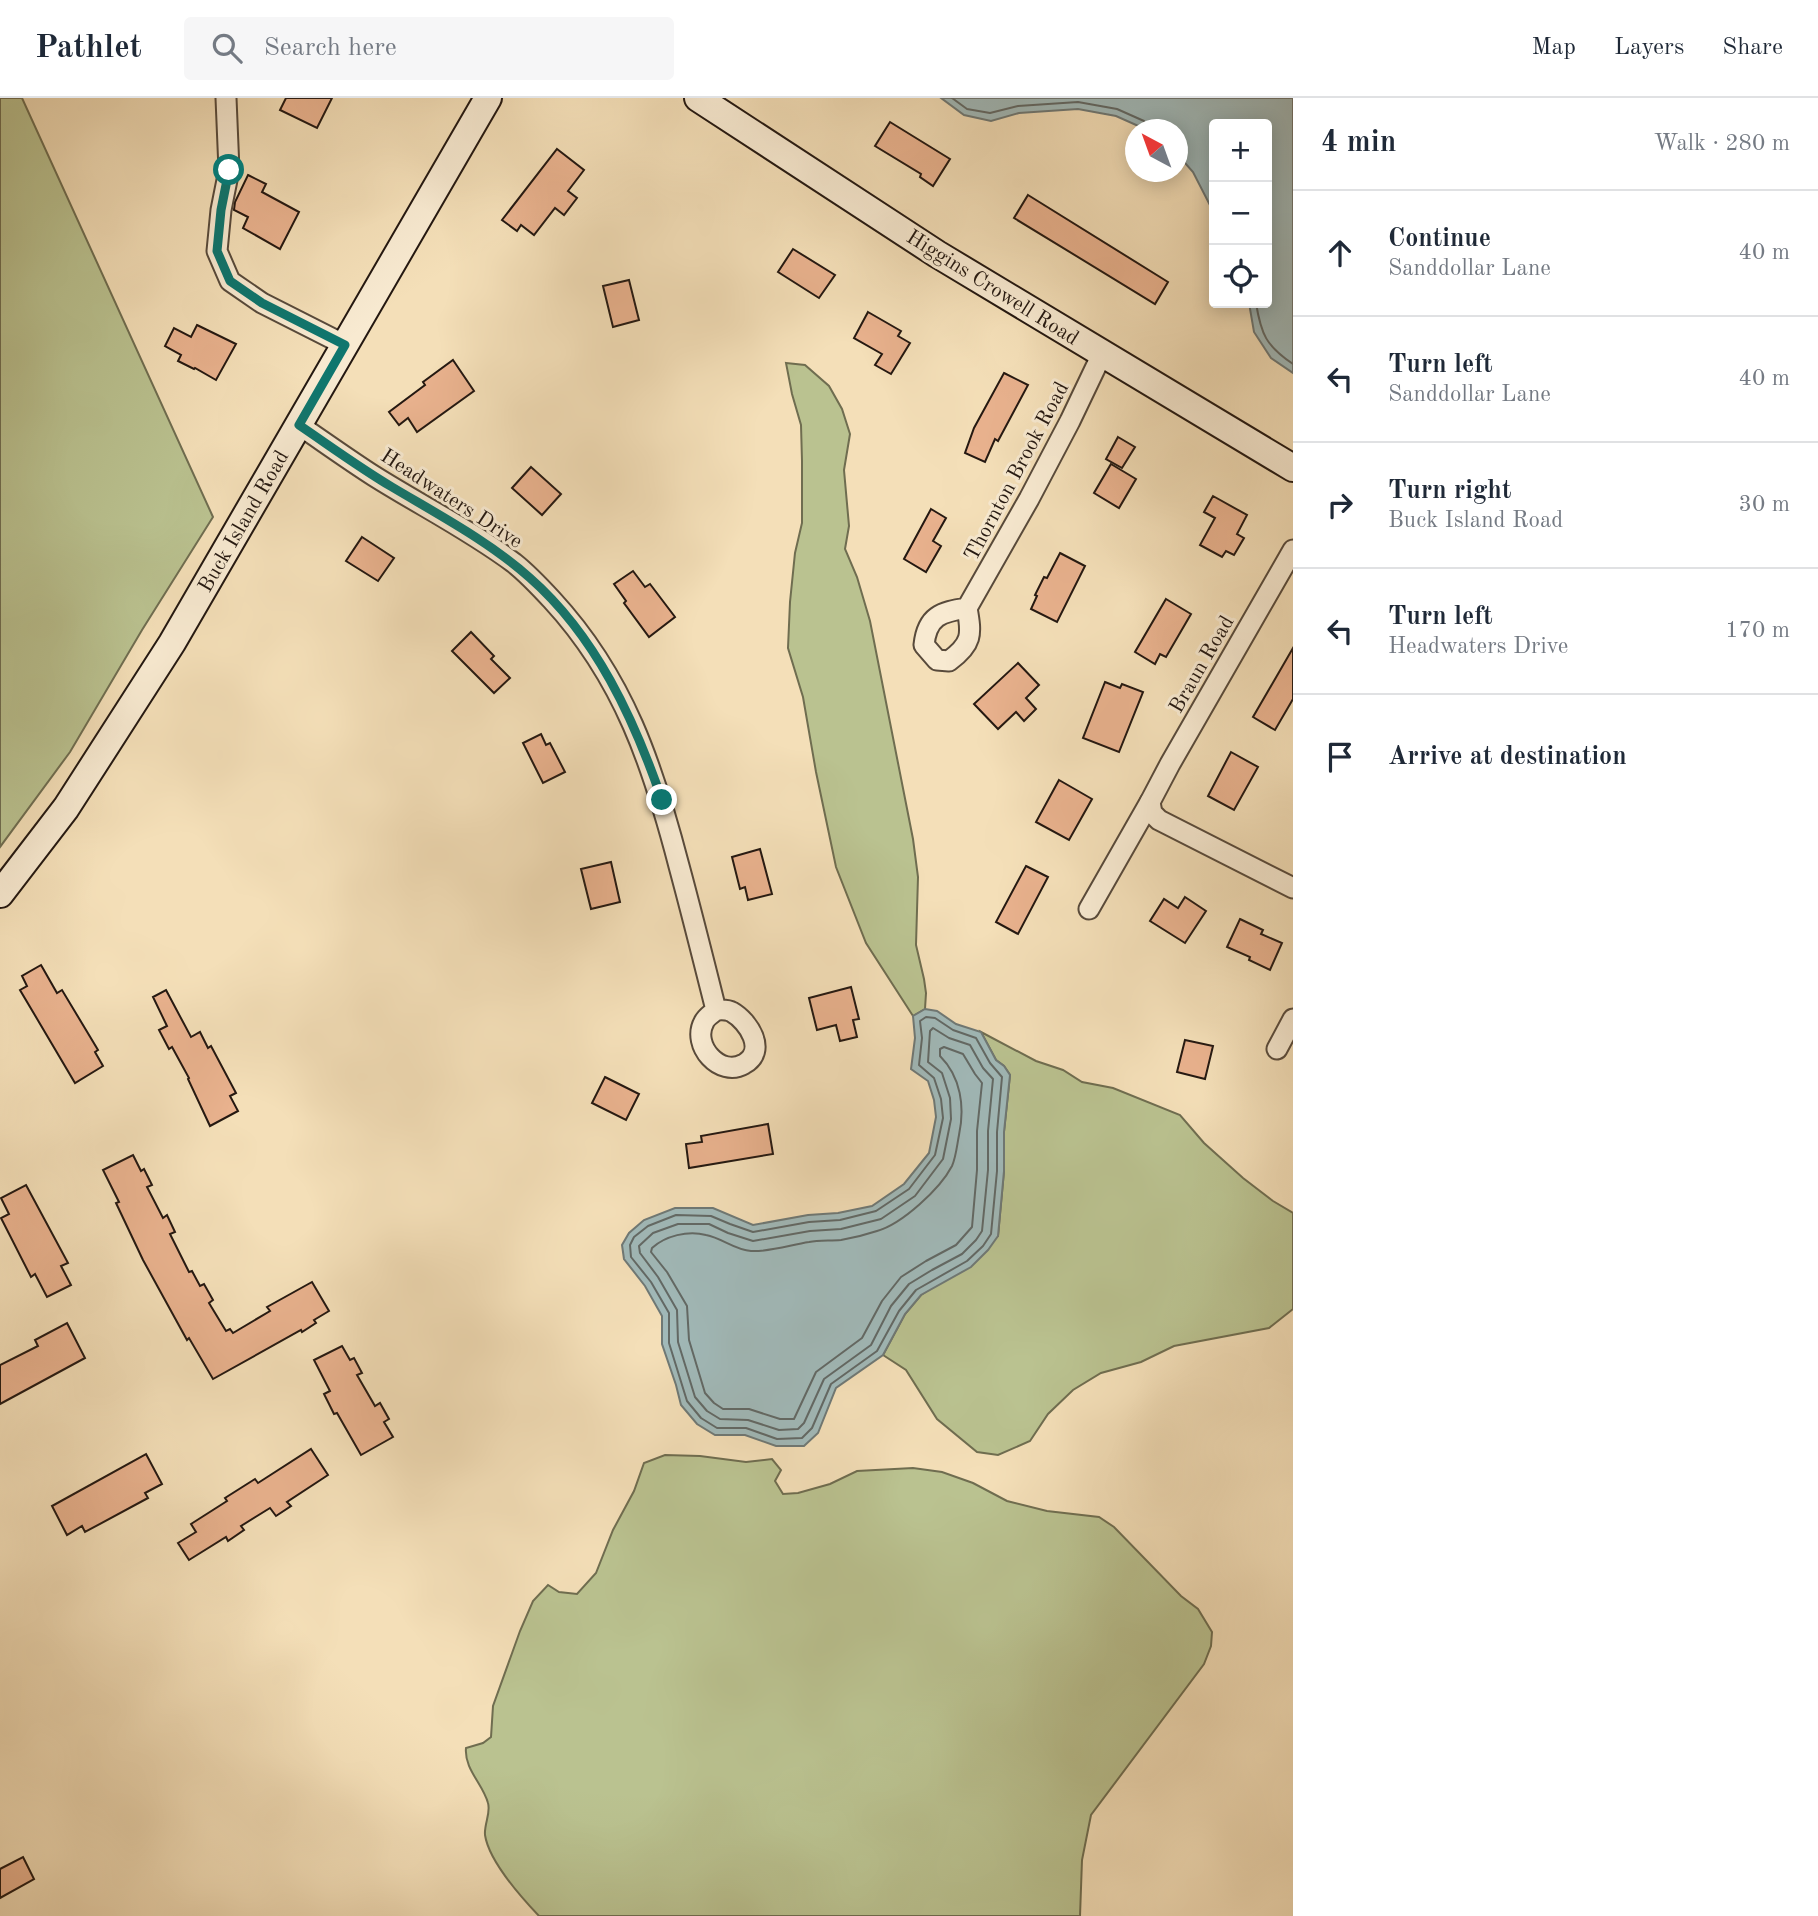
<!DOCTYPE html>
<html lang="en">
<head>
<meta charset="utf-8">
<style>
	body { margin:0; font-family:"Old Standard TT",serif; background:#f6f6f7; color:#1f2937 }
	.controls { position:absolute; right:21px; top:21px; display:grid; overflow:hidden; border-radius:7px; box-shadow:0 4px 18px #0003 }
	.controls button { width:63px; height:63px; display:grid; place-items:center; padding:0; border:0; border-bottom:2px solid #e0e1e3; background:#fff; color:#1f2937; font:35px sans-serif }
	.compass { position:absolute; left:1125px; top:21px; width:63px; height:63px; border-radius:50%; background:#fff; box-shadow:0 4px 18px #0003; rotate:319deg }
	.stop { position:absolute; width:21px; height:21px; margin:-16px; border:5px solid #0f766e; border-radius:50%; background:#fff }
	.stop.end { background:#0f766e; border-color:#fff; box-shadow:0 2px 7px #0008 }
	.list { margin:0; padding:0; list-style:none }
	h2 { display:flex; justify-content:space-between; align-items:center; height:91px; margin:0; padding:0 28px; font-size:30px }
	h2 small { font-size:23px; font-weight:400; color:#747a83 }
	.list li { display:grid; grid-template-columns:46px 1fr auto; gap:21px; align-items:center; box-sizing:border-box; height:126px; padding:0 28px; border-top:2px solid #e0e1e3 }
	.list b { display:block; font-size:26px; white-space:nowrap }
	.list p { margin:0; font-size:23px; white-space:nowrap; color:#747a83 }
	.list em { font-size:23px; font-style:normal; color:#747a83 }
	.icon { flex:none; width:38px; height:38px; fill:none; stroke:currentColor; stroke-width:2; stroke-linecap:round; stroke-linejoin:round }
	.map { position:relative; flex:none; width:1293px; height:1818px; overflow:hidden }
	header { display:flex; align-items:center; gap:42px; box-sizing:border-box; height:98px; padding:0 35px; background:#fff; border-bottom:2px solid #e0e1e3 }
	header strong { font-size:33px }
	nav { display:flex; gap:38px; margin-inline-start:auto; font-size:24px }
	.search { width:490px; height:63px; background:#f6f6f7; display:flex; align-items:center; gap:18px; box-sizing:border-box; padding:0 24px; border-radius:7px; color:#747a83; font-size:26px }
	main { display:flex }
	aside { flex:1; background:#fff }
	.map>svg:first-child { display:block }
	.green { fill:#bac290; stroke:#6f6d50; stroke-width:2 }
	.water { fill:#a1baba; stroke:#6f7976; stroke-width:2 }
	.lines { fill:none; stroke-linecap:round; stroke-linejoin:round }
	.shore { stroke:#626966; stroke-width:2 }
	.building { fill:#e9b28e; stroke:#241811; stroke-width:2 }
	.minor-casing { stroke:#584a3b; stroke-width:23 }
	.secondary-casing { stroke:#241811; stroke-width:30 }
	.minor { stroke:#f8ead1; stroke-width:19 }
	.secondary { stroke:#f8ead1; stroke-width:26 }
	.route { stroke:#0f766e; stroke-width:9 }
	.labels { text-anchor:middle; stroke-width:6; stroke-linejoin:round; paint-order:stroke }
	.street-label { font-size:21px; fill:#241811; stroke:#f8ead1 }
</style>
</head>
<body>
<header>
<strong>Pathlet</strong>
<div class="search"><svg class="icon" aria-label="search" viewBox="0 0 24 24"><circle cx="10" cy="10" r="6"/><path d="M15 15l6 6"/></svg>Search here</div>
<nav><a>Map</a><a>Layers</a><a>Share</a></nav>
</header>
<main>
<div class="map">
<svg width="1293" height="1818" viewBox="0 0 1293 1818">
	<rect width="100%" height="100%" fill="#f4dfb8"/>
	<filter id="stains"><feTurbulence type="fractalNoise" baseFrequency=".00286" numOctaves="4"/><feColorMatrix values="0 0 0 0 .2 0 0 0 0 .09 0 0 0 0 .02 0 0 0 .5 -.17"/></filter>
	<radialGradient id="worn" r=".72"><stop offset=".6" stop-color="#630" stop-opacity="0"/><stop offset="1" stop-color="#630" stop-opacity=".3"/></radialGradient>
	<g class="green">
		<polygon points="0,0 22,0 213,419 142,532 70,654 0,749"/>
		<polygon points="786,265 805,267 829,288 842,311 850,336 844,372 849,428 845,451 857,479 870,523 913,741 918,779 916,847 924,881 926,895 925,911 913,918 866,845 836,769 816,674 803,599 788,550 790,504 795,455 802,425 802,363 801,327 792,296"/>
		<polygon points="981,934 1036,963 1063,972 1082,984 1113,990 1180,1017 1204,1045 1243,1080 1273,1103 1293,1115 1293,1211 1269,1230 1174,1248 1141,1264 1101,1275 1073,1292 1048,1316 1030,1343 998,1357 977,1354 937,1321 906,1272 883,1257 905,1216 921,1197 939,1185 998,1138 1004,1073 1004,1034 1010,977 1004,968 996,962"/>
		<path d="M 665,1357 L 700,1358 L 746,1364 L 772,1361 L 781,1372 L 775,1383 L 783,1396 L 798,1395 L 830,1386 L 857,1373 L 913,1370 L 942,1374 L 973,1385 L 1007,1403 L 1047,1413 L 1099,1419 L 1114,1429 L 1181,1498 L 1198,1511 L 1212,1534 L 1211,1548 L 1204,1566 L 1091,1717 L 1082,1762 L 1080,1818 L 539,1818 C 521,1799 489,1764 485,1737 C 484,1726 491,1715 488,1705 C 483,1686 464,1671 466,1650 L 483,1645 L 491,1639 L 493,1608 L 520,1533 L 533,1503 L 548,1487 L 559,1494 L 577,1496 L 596,1475 L 613,1432 L 634,1393 L 644,1365 Z"/>
	</g>
	<g class="water">
		<polygon points="941,0 1293,0 1293,275 1271,260 1254,234 1249,205 1267,205 1267,26 1214,26 1214,115 1193,74 1178,57 1178,32 1145,31 1116,18 1078,11 1019,15 991,23 964,17"/>
		<polygon points="925,911 937,913 956,926 981,934 996,962 1004,968 1010,977 1004,1034 1004,1073 998,1138 988,1152 971,1169 921,1197 905,1216 883,1257 836,1290 818,1335 804,1348 776,1348 745,1337 715,1337 697,1326 681,1307 676,1287 662,1246 662,1218 645,1188 624,1161 622,1147 629,1135 644,1122 675,1110 713,1110 753,1127 808,1117 838,1115 872,1108 904,1086 929,1055 936,1019 934,1002 928,983 911,971 915,940 913,918"/>
	</g>
	<g class="lines">
		<g class="shore">
			<polyline points="952,0 967,11 990,15 1018,8 1078,4 1117,11 1144,23 1147,32"/>
			<path d="M 1256,205 C 1261,236 1266,248 1293,266"/>
			<polygon points="926,919 935,920 953,932 976,940 990,965 1002,979 997,1034 997,1073 991,1136 983,1148 967,1163 916,1192 899,1213 877,1253 831,1286 812,1330 802,1340 777,1341 746,1330 717,1330 701,1320 687,1303 669,1245 669,1215 651,1184 631,1159 630,1147 634,1139 648,1128 676,1117 711,1118 730,1126 753,1134 809,1124 840,1122 876,1113 909,1091 935,1057 943,1020 941,1001 934,980 919,967 922,940 920,923"/>
			<polygon points="933,930 949,940 970,947 983,970 993,981 988,1033 988,1072 982,1133 976,1142 962,1156 932,1172 909,1186 891,1208 871,1247 824,1281 804,1325 798,1331 779,1332 748,1322 720,1321 707,1313 695,1299 678,1244 677,1212 658,1179 640,1155 639,1148 653,1135 678,1126 709,1126 728,1135 753,1143 810,1133 841,1131 881,1121 915,1098 943,1061 951,1021 950,1000 942,975 928,964 930,933"/>
			<path d="M 944,949 L 963,956 L 975,976 L 982,985 L 977,1033 L 977,1072 L 972,1129 L 956,1147 L 926,1163 L 901,1179 L 882,1203 L 862,1240 L 816,1274 L 794,1321 L 780,1321 L 749,1311 L 723,1311 L 714,1305 L 705,1295 L 689,1242 L 687,1208 L 667,1174 L 651,1154 L 652,1150 C 665,1138 688,1132 706,1137 C 722,1140 735,1152 751,1153 C 770,1154 790,1147 809,1144 C 819,1142 830,1143 841,1142 C 853,1140 865,1137 877,1133 C 902,1126 940,1091 952,1068 C 956,1059 957,1047 959,1037 C 965,1009 961,979 940,958 L 940,951 Z"/>
		</g>
	</g>
	<g class="building">
		<polygon points="286,0 332,0 317,30 280,12"/>
		<polygon points="890,24 950,61 933,88 920,79 921,76 875,48"/>
		<polygon points="557,51 584,72 568,93 577,100 564,117 555,110 534,137 521,127 517,133 502,122"/>
		<polygon points="248,77 266,86 262,94 299,114 280,151 243,130 248,119 234,112 235,104"/>
		<polygon points="1028,97 1168,184 1155,206 1014,120"/>
		<polygon points="793,151 835,177 819,200 778,174"/>
		<polygon points="629,182 639,222 613,229 603,188"/>
		<polygon points="868,214 901,233 898,238 910,245 891,276 875,267 882,256 854,240"/>
		<polygon points="197,227 236,246 216,282 195,270 194,271 178,263 181,257 165,248 174,230 191,239"/>
		<polygon points="453,262 474,293 417,334 408,320 399,327 389,314 425,287 423,284"/>
		<polygon points="1004,275 1028,287 998,343 995,341 985,364 965,355 974,330"/>
		<polygon points="1118,339 1135,349 1122,370 1106,361"/>
		<polygon points="1111,366 1136,381 1119,410 1094,395"/>
		<polygon points="531,369 561,396 542,417 512,390"/>
		<polygon points="1213,398 1247,417 1237,436 1244,440 1234,457 1226,453 1222,459 1200,447 1215,420 1204,414"/>
		<polygon points="931,411 946,420 933,443 941,448 926,474 904,461"/>
		<polygon points="362,439 394,460 378,483 346,463"/>
		<polygon points="1060,455 1085,468 1057,524 1031,511 1037,498 1035,497 1044,479 1047,480"/>
		<polygon points="633,473 645,489 650,486 675,519 649,539 624,505 626,503 614,486"/>
		<polygon points="1166,501 1191,516 1166,559 1160,556 1155,566 1135,554"/>
		<polygon points="471,534 494,558 491,561 510,580 494,595 452,553"/>
		<polygon points="1293,550 1293,601 1275,632 1253,619"/>
		<polygon points="1018,565 1039,587 1026,600 1036,611 1024,623 1016,614 998,631 974,606"/>
		<polygon points="1105,584 1120,590 1122,586 1143,594 1119,654 1083,640"/>
		<polygon points="541,636 546,647 550,645 565,674 543,685 523,645"/>
		<polygon points="1231,654 1258,669 1234,712 1208,698"/>
		<polygon points="1059,682 1092,701 1069,742 1036,724"/>
		<polygon points="760,751 772,796 748,802 745,789 740,791 732,759"/>
		<polygon points="611,764 620,804 591,811 581,771"/>
		<polygon points="1026,768 1048,779 1018,836 996,824"/>
		<polygon points="1185,799 1206,813 1185,845 1150,823 1164,801 1178,810"/>
		<polygon points="1240,821 1263,832 1261,836 1282,845 1270,872 1249,862 1250,859 1227,849"/>
		<polygon points="41,867 57,895 62,892 98,952 95,954 103,968 75,985 20,892 27,888 22,878"/>
		<polygon points="851,889 859,921 853,922 857,939 840,943 836,927 817,932 809,900"/>
		<polygon points="166,892 191,939 200,934 208,950 211,948 236,995 230,998 238,1013 210,1028 188,981 189,980 172,949 169,951 159,932 167,928 153,899"/>
		<polygon points="1185,942 1213,948 1205,981 1177,974"/>
		<polygon points="605,979 639,996 626,1022 592,1005"/>
		<polygon points="768,1026 773,1056 689,1070 686,1046 702,1044 701,1038"/>
		<polygon points="133,1057 141,1073 144,1071 152,1087 147,1089 163,1120 167,1117 175,1134 170,1136 189,1174 192,1173 200,1188 204,1186 213,1202 209,1205 226,1233 230,1231 233,1235 270,1213 267,1209 312,1184 329,1213 314,1222 316,1225 302,1234 301,1232 213,1281 189,1240 187,1242 143,1162 116,1105 119,1104 103,1072"/>
		<polygon points="26,1087 68,1165 61,1168 71,1187 47,1199 35,1176 31,1179 1,1120 9,1116 1,1100"/>
		<polygon points="67,1225 85,1260 0,1306 0,1267 38,1248 35,1242"/>
		<polygon points="342,1248 350,1262 354,1260 362,1275 357,1277 375,1308 380,1305 389,1321 384,1324 393,1339 361,1357 337,1315 334,1316 324,1296 330,1293 314,1262"/>
		<polygon points="311,1351 328,1377 287,1404 291,1408 276,1418 270,1410 241,1428 244,1432 228,1443 226,1439 189,1462 178,1445 196,1434 191,1426 227,1403 225,1400 255,1381 258,1385"/>
		<polygon points="146,1356 162,1386 145,1395 148,1400 85,1434 82,1428 67,1437 52,1408"/>
		<polygon points="23,1759 34,1781 0,1800 0,1771"/>
	</g>
	<g class="lines">
		<g class="minor-casing">
			<g id="minor">
				<polyline points="226,0 229,72 221,112 217,153 230,183 262,205 345,247"/>
				<path d="M 299,327 C 324,344 349,362 374,378 C 420,407 470,432 514,465 C 528,476 540,489 552,502 C 624,580 653,668 679,768 C 692,816 704,864 716,912 C 712,916 706,919 704,924 C 691,947 720,980 744,966 C 768,953 748,923 732,914 C 727,911 721,912 716,912"/>
				<path d="M 967,510 C 972,537 972,546 949,563 L 937,562 L 924,547 C 927,518 941,514 967,510 L 1029,401 L 1070,323 L 1102,256"/>
				<polyline points="1150,704 1152,715 1159,722 1293,790"/>
				<polyline points="1089,811 1150,704 1170,666 1293,452"/>
				<polyline points="1277,951 1293,921"/>
			</g>
		</g>
		<g class="secondary-casing">
			<g id="secondary">
				<polyline points="698,0 937,156 1293,370"/>
				<polyline points="0,796 66,710 172,545 488,0"/>
			</g>
		</g>
		<use href="#minor" class="minor"/>
		<use href="#secondary" class="secondary"/>
	</g>
	<g class="lines">
		<path class="route" d="M 229,72 L 221,112 L 217,153 L 230,183 L 262,205 L 345,247 L 299,327 C 330,348 360,370 392,389 C 439,417 490,444 530,480 C 596,538 634,621 662,702"/>
	</g>
	<g class="labels">
		<g class="street-label">
			<text transform="translate(993 189) rotate(32)" y="7">Higgins Crowell Road</text>
			<text transform="translate(1016 373) rotate(-62)" y="7">Thornton Brook Road</text>
			<text transform="translate(452 400) rotate(33)" y="7">Headwaters Drive</text>
			<text transform="translate(243 423) rotate(-60)" y="7">Buck Island Road</text>
			<text transform="translate(1201 566) rotate(-60)" y="7">Braun Road</text>
		</g>
	</g>
	<rect width="100%" height="100%" filter="url(#stains)"/>
	<rect width="100%" height="100%" fill="url(#worn)"/>
</svg>
<div class="controls">
<button>+</button>
<button>−</button>
<button><svg class="icon" aria-label="locate" viewBox="0 0 24 24"><circle cx="12" cy="12" r="6"/><path d="M12 2v4M12 18v4M2 12h4M18 12h4"/></svg></button>
</div>
<svg class="compass" viewBox="-18 -18 36 36"><path d="M0-13l5 13h-10z" fill="#e53935"/><path d="M0 13l5-13h-10z" fill="#747a83"/></svg>
<div class="stop" style="left:229px;top:72px"></div>
<div class="stop end" style="left:662px;top:702px"></div>
</div>
<aside>
<h2>4 min<small>Walk · 280 m</small></h2>
<ul class="list">
<li><svg class="icon" aria-label="ahead" viewBox="0 0 24 24"><path d="M12 20V5M6 11l6-6 6 6"/></svg><div><b>Continue</b><p>Sanddollar Lane</p></div><em>40 m</em></li>
<li><svg class="icon" aria-label="left" viewBox="0 0 24 24"><path d="M17 20v-9H6M10 6l-5 5 5 5"/></svg><div><b>Turn left</b><p>Sanddollar Lane</p></div><em>40 m</em></li>
<li><svg class="icon" aria-label="right" viewBox="0 0 24 24"><path d="M7 20v-9h11M14 6l5 5-5 5"/></svg><div><b>Turn right</b><p>Buck Island Road</p></div><em>30 m</em></li>
<li><svg class="icon" aria-label="left" viewBox="0 0 24 24"><path d="M17 20v-9H6M10 6l-5 5 5 5"/></svg><div><b>Turn left</b><p>Headwaters Drive</p></div><em>170 m</em></li>
<li><svg class="icon" aria-label="arrive" viewBox="0 0 24 24"><path d="M6 21V4h12l-3 4 3 4H6"/></svg><div><b>Arrive at destination</b></div></li>
</ul>
</aside>
</main>
</body>
</html>
